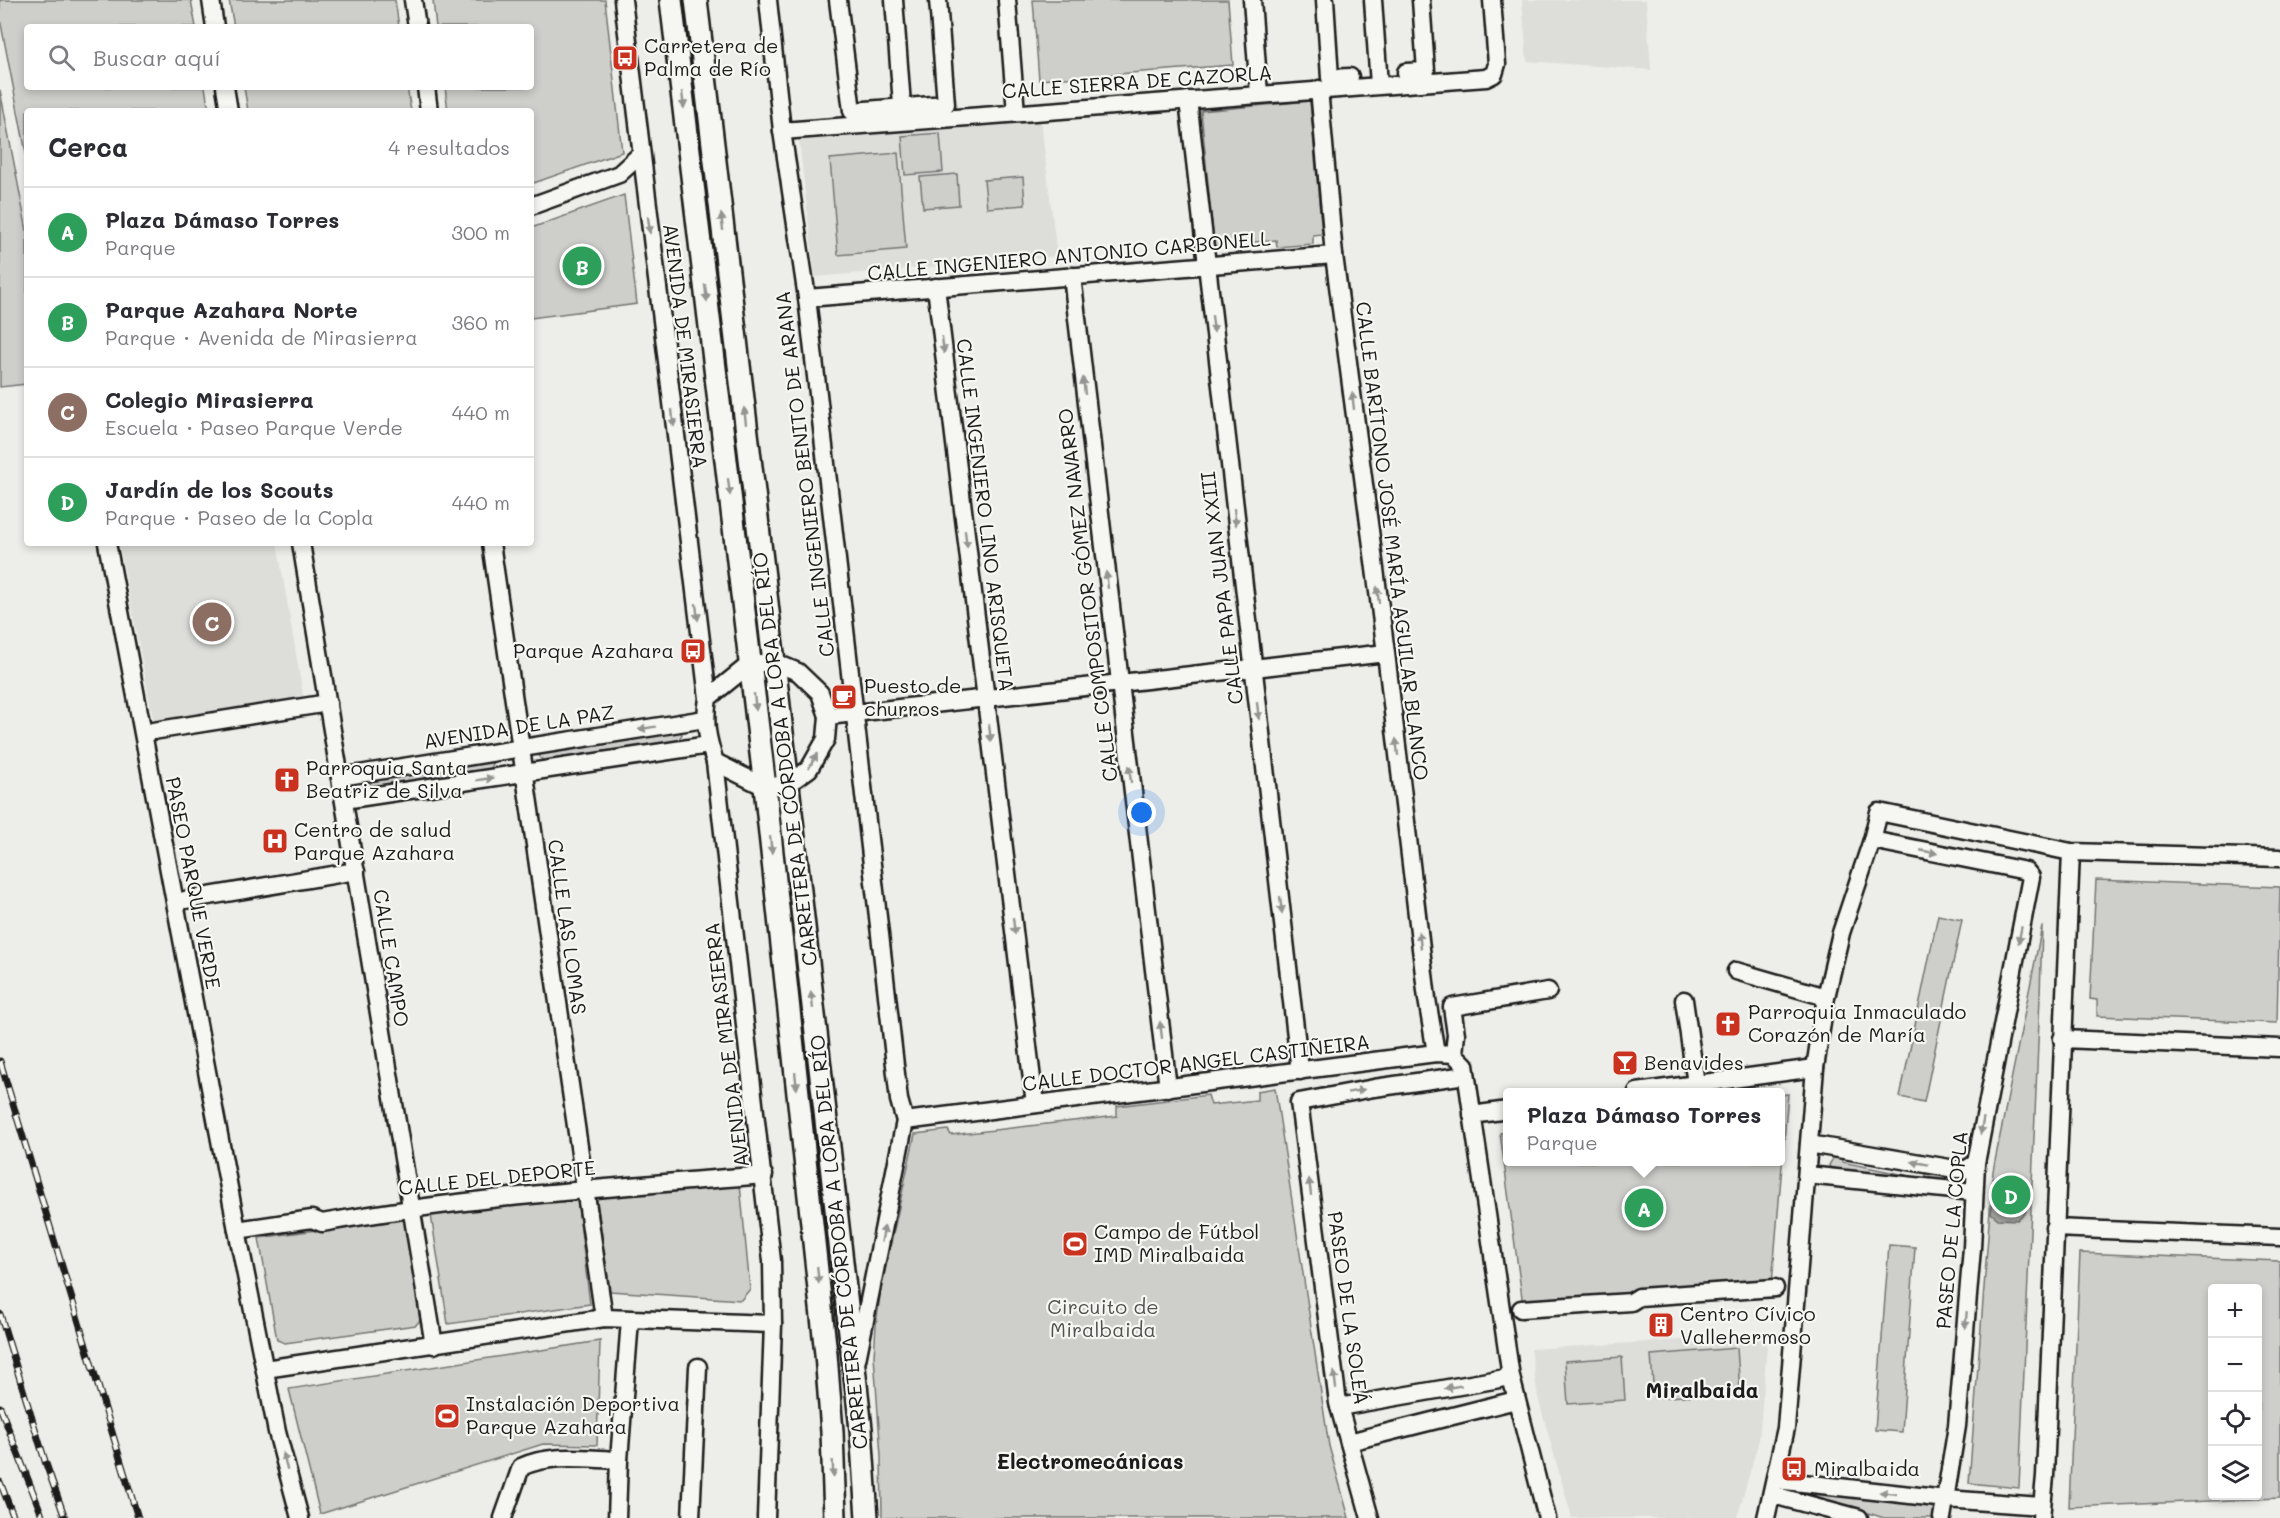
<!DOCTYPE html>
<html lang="es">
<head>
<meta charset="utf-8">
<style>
	body { margin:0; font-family:Mali,sans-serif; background:#f7f7f7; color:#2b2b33 }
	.controls { position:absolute; right:18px; bottom:18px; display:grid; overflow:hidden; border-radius:6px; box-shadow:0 3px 9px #0003 }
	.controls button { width:54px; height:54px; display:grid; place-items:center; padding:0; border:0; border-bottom:2px solid #e1e1e2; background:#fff; color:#2b2b33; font:30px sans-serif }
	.you { position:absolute; left:1142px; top:813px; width:21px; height:21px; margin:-15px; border:4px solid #fff; border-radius:50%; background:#1a73e8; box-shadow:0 0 0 9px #1a73e833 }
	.badge { display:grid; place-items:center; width:39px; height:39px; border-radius:50%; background:#c8321e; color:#fff; font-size:20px; font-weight:700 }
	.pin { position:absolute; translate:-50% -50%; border:3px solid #fff; box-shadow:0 2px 6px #0006 }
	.popup { position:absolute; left:1503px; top:1088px; width:282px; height:78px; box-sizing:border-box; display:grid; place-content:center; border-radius:6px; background:#fff; filter:drop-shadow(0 2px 4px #0005); font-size:20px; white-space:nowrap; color:#7c7c81 }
	.popup b { font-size:22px; color:#2b2b33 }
	.popup::after { content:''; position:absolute; left:50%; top:100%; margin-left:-12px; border:12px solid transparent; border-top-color:#fff }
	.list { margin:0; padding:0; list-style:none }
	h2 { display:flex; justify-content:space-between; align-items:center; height:78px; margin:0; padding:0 24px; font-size:26px }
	h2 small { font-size:20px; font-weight:400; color:#7c7c81 }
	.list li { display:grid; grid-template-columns:39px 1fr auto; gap:18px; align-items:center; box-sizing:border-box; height:90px; padding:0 24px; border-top:2px solid #e1e1e2 }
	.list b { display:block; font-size:22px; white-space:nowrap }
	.list p { margin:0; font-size:20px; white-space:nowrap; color:#7c7c81 }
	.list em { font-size:20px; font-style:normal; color:#7c7c81 }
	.icon { flex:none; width:33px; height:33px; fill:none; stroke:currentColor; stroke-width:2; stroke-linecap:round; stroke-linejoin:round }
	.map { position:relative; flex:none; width:2280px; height:1518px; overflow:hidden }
	.search { position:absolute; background:#fff; box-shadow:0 3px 9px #0003; left:24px; top:24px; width:510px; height:66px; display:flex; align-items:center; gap:15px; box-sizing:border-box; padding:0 21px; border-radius:6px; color:#7c7c81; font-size:22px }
	.panel { position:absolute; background:#fff; box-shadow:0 3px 9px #0003; left:24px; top:108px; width:510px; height:438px; border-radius:6px }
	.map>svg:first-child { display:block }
	.built { fill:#ddddda }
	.green { fill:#cececb; stroke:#757574; stroke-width:1.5; fill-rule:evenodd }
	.water { fill:#a6a6a3; stroke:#6f6f6d; stroke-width:1.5 }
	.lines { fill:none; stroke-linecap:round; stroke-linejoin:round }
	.minor-casing { stroke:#1c1c1c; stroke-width:21 }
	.major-casing { stroke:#1c1c1c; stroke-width:26 }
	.minor { stroke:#f6f6f2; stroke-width:16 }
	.major { stroke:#f6f6f2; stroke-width:21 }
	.rail-casing { stroke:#1c1c1c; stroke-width:7 }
	.rail { stroke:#f6f6f2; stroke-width:4.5; stroke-dasharray:14; stroke-linecap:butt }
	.oneway { fill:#949492 }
	.labels { text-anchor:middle; stroke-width:4.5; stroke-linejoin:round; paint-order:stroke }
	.poi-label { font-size:20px; fill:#1c1c1c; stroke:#f6f6f2; text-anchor:start }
	.street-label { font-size:20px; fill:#1c1c1c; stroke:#f6f6f2 }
	.park-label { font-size:20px; fill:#515151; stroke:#f6f6f2 }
	.neighbourhood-label { font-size:21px; font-weight:bold; fill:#1c1c1c; stroke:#f6f6f2 }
</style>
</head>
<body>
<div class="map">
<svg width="2280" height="1518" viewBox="0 0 2280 1518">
	<rect width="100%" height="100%" fill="#edede9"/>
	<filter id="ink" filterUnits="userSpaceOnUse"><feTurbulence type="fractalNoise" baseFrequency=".0167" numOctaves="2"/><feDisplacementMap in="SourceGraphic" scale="12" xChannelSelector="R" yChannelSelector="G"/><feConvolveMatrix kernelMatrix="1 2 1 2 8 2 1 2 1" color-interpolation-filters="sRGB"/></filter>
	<g filter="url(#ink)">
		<g class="built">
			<polygon points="1522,0 1646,0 1651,70 1527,61"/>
			<polygon points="1041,122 1057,256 815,277 799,140"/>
			<polygon points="119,543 277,543 304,701 154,723"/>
			<polygon points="1768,1335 1759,1440 1737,1518 1572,1518 1538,1398 1531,1349"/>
		</g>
		<g class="green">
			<polygon points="0,0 191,0 196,27 27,27 27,87 205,87 209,111 27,111 27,158 0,19"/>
			<polygon points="229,0 395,0 399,27 234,27"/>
			<polygon points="433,0 605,0 622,152 531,184 531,111 448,111 445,87 531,87 531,27 436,27"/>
			<polygon points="1033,0 1228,0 1233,65 1039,80"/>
			<polygon points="244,87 407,87 411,111 248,111"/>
			<polygon points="0,90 27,231 27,384 0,387"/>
			<polygon points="1310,101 1322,234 1313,235 1313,244 1277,247 1276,240 1214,246 1201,111"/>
			<polygon points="940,133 943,172 905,175 902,136"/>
			<polygon points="898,153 906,249 838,255 830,159"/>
			<polygon points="957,174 959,205 923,208 920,177"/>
			<polygon points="1023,177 1025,205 987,208 984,180"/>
			<polygon points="624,195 637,304 531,318 531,228"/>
			<polygon points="677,728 682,734 678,742 547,763 539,757 545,749"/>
			<polygon points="487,758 493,764 489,772 371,788 370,780"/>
			<polygon points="2096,880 2280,887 2277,1023 2097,1016 2097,1000 2090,999"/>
			<polygon points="1938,915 1962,920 1924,1102 1900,1097"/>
			<polygon points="2042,926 2040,997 2019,1488 1969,1483 1993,1171"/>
			<polygon points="1275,1088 1329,1446 1349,1518 882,1518 881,1456 874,1356 876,1325 881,1289 915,1134 948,1130 951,1135 1117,1116 1117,1106 1208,1095 1211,1105 1257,1100 1257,1091"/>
			<polygon points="1788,1094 1772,1284 1631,1298 1523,1305 1500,1133 1507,1132 1508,1162 1780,1162 1781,1095"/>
			<polygon points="1835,1155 1842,1155 1842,1162 1925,1179 1927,1170 1950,1174 1952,1181 1947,1184 1831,1169 1829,1165"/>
			<polygon points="740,1184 750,1289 741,1300 610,1291 596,1194"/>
			<polygon points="577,1198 590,1304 448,1324 431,1215"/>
			<polygon points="403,1218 407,1224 421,1319 416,1325 285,1343 277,1340 259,1238"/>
			<polygon points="1889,1245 1915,1247 1902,1432 1875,1430"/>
			<path d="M 2080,1253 L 2280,1261 L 2280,1498 L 2069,1507 ZM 2212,1288 L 2258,1288 L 2258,1496 L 2212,1496 Z"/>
			<polygon points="600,1341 597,1445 543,1444 320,1514 289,1389"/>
			<polygon points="1737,1348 1740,1392 1654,1398 1651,1355"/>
			<polygon points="1622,1357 1625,1400 1568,1404 1565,1361"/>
			<polygon points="1796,1490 1933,1503 1934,1518 1884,1518"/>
		</g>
		<polygon class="water" points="2001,1196 2021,1198 2026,1204 2026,1212 2017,1220 1998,1219 1991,1213 1993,1202"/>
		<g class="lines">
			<g class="minor-casing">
				<g id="minor">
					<polyline points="211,0 215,27"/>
					<polyline points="413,0 417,27"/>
					<path d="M 623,0 L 708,698 C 704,722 707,738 715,762 L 765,787 L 788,784 L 809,769 L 826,739 L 828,716 L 820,693 L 798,672 L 774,662 L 750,664 L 708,698"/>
					<polyline points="768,0 782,131 807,298 899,1100 905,1121 857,1360"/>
					<polyline points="838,0 852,111 946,104 938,0"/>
					<polyline points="894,0 903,118"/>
					<polyline points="1007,0 1016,113"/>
					<polyline points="1252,0 1259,94"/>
					<polyline points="1325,0 1330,78 1350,77"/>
					<polyline points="1373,0 1379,85"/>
					<polyline points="1406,72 1426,71 1421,0"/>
					<polyline points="225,87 229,111"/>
					<polyline points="426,87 429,111"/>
					<polyline points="1319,89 1334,255 1386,653 1427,999 1436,1053"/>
					<polyline points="1188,100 1300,1071"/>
					<polyline points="782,131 1486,78 1494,74 1497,64 1492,0"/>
					<polyline points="531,206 619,174 641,154"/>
					<polyline points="1072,276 1168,1088"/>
					<polyline points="936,287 1035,1104"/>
					<polyline points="807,298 1334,255"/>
					<polyline points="107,543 237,1230 277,1432 300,1518"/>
					<polyline points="301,543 434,1345"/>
					<polyline points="491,543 604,1318"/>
					<polyline points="828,716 1386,653"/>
					<polyline points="153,731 328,703"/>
					<polyline points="715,762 772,1261 773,1324 766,1518"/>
					<polyline points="340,777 705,719"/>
					<polyline points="344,800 709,745"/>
					<polyline points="1872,840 2026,871 2031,877 1976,1163 1972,1248 1957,1426 1942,1518"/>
					<polyline points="185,900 356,871"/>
					<polyline points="1736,971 1826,997"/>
					<polyline points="1684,1000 1696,1084"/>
					<polyline points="2062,1039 2280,1048"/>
					<polyline points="1454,1054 1456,1034 1452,1007 1548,991"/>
					<polyline points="1637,1092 1815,1068"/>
					<polyline points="1472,1115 1508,1110"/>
					<polyline points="905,1121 1436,1053 1454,1054 1465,1065 1511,1377 1547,1518"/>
					<polyline points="1809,1144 1955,1169 1967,1169 1976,1163"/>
					<polyline points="1807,1175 1973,1192"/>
					<polyline points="2054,1228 2280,1237"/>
					<path d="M 237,1230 L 312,1219 L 322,1223 C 468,1197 616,1187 764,1175"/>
					<polyline points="1521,1309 1631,1302 1639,1297 1775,1288"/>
					<polyline points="265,1369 604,1318 773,1324"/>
					<polyline points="1339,1407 1511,1377"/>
					<polyline points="1349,1442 1516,1400"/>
					<polyline points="1776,1480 1946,1499 2041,1506"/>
					<polyline points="1773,1495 1859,1518"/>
					<path d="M 503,1518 L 521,1467 C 551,1453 586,1459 619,1460"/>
					<polyline points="617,1518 619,1460 630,1320"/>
					<polyline points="691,1518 698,1367"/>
					<polyline points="1370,1518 1338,1403 1299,1102 1374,1088 1466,1075"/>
					<polyline points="1766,1518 1786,1428 1815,1068 1826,997 1841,933 1872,840 1879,812 2071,852 2280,858"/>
					<polyline points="2041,1518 2045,1476 2071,852"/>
				</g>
			</g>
			<g class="major-casing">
				<g id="major">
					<polyline points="671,0 765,787 826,1354 832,1432 835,1518"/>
					<polyline points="696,0 774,662 861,1429 867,1518"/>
				</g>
			</g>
			<use href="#minor" class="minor"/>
			<use href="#major" class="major"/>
			<g class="rail-casing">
				<g id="rail">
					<polyline points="0,1061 138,1518"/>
					<polyline points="0,1314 45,1461 65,1518"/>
					<polyline points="0,1407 43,1518"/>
					<polyline points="0,1482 14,1518"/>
				</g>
			</g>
			<use href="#rail" class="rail"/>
		</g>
		<defs><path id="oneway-solid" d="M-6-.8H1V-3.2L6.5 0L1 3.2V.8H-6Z" transform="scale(1.5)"/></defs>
		<g class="oneway">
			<use href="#oneway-solid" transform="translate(683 100) rotate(83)"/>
			<use href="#oneway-solid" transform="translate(722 222) rotate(-97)"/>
			<use href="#oneway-solid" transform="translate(649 225) rotate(83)"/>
			<use href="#oneway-solid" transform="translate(706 293) rotate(83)"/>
			<use href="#oneway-solid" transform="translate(1213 324) rotate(83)"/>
			<use href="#oneway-solid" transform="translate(943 345) rotate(83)"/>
			<use href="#oneway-solid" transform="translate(1084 386) rotate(-97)"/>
			<use href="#oneway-solid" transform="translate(1353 401) rotate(-97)"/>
			<use href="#oneway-solid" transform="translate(745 416) rotate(-97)"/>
			<use href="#oneway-solid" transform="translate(673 418) rotate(83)"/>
			<use href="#oneway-solid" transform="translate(729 487) rotate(83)"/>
			<use href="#oneway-solid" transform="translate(1235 517) rotate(83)"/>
			<use href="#oneway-solid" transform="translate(966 539) rotate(83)"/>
			<use href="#oneway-solid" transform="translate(1107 580) rotate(-97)"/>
			<use href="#oneway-solid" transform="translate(1378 595) rotate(-97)"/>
			<use href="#oneway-solid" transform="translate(697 612) rotate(83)"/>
			<use href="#oneway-solid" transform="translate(755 702) rotate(83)"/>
			<use href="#oneway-solid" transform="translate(1258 711) rotate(83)"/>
			<use href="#oneway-solid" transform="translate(647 728) rotate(171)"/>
			<use href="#oneway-solid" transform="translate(990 733) rotate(83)"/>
			<use href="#oneway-solid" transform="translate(1397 747) rotate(-97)"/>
			<use href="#oneway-solid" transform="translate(813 761) rotate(-60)"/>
			<use href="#oneway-solid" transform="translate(1130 774) rotate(-97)"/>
			<use href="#oneway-solid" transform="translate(485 779) rotate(-9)"/>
			<use href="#oneway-solid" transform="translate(771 845) rotate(84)"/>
			<use href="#oneway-solid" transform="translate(1929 852) rotate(11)"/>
			<use href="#oneway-solid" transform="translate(1281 905) rotate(83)"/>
			<use href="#oneway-solid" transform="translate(1014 926) rotate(83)"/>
			<use href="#oneway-solid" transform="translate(2020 935) rotate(101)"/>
			<use href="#oneway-solid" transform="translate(1420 940) rotate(-97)"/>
			<use href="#oneway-solid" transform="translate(812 1000) rotate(-96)"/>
			<use href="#oneway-solid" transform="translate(1161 1030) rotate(-97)"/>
			<use href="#oneway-solid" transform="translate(796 1081) rotate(84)"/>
			<use href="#oneway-solid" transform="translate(1356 1091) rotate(-10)"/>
			<use href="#oneway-solid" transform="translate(1982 1126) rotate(100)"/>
			<use href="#oneway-solid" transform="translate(1920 1163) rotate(-170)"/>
			<use href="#oneway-solid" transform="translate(1310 1187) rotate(-97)"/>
			<use href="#oneway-solid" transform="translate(883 1234) rotate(-79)"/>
			<use href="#oneway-solid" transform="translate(818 1275) rotate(84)"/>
			<use href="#oneway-solid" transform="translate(1966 1320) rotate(95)"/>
			<use href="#oneway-solid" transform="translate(1335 1380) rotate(-97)"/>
			<use href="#oneway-solid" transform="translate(1453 1387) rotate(170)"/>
			<use href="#oneway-solid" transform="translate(285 1461) rotate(-105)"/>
			<use href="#oneway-solid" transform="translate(833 1469) rotate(88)"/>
			<use href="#oneway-solid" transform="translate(1888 1493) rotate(-174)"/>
		</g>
	</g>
	<defs>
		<g id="bus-square" transform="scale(1.35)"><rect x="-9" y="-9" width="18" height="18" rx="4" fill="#c8321e" stroke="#f6f6f2"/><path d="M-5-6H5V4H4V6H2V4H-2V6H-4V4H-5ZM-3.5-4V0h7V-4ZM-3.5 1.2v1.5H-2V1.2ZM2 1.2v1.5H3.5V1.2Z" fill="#fff"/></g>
		<g id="cafe-square" transform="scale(1.35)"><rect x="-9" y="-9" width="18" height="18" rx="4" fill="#c8321e" stroke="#f6f6f2"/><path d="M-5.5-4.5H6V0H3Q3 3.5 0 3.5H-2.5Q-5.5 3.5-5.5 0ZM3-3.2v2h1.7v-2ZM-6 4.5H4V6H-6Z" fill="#fff"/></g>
		<g id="church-square" transform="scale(1.35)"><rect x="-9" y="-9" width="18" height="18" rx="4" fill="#c8321e" stroke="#f6f6f2"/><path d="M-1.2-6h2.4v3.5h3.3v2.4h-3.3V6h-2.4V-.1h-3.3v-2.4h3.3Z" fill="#fff"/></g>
		<g id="hospital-square" transform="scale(1.35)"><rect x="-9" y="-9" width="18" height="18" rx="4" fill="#c8321e" stroke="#f6f6f2"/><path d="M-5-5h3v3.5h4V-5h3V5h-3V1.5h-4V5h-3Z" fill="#fff"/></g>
		<g id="bar-square" transform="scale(1.35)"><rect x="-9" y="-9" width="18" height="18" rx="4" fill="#c8321e" stroke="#f6f6f2"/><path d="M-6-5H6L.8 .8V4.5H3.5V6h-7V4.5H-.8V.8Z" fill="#fff"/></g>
		<g id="stadium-square" transform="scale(1.35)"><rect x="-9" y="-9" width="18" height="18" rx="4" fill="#c8321e" stroke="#f6f6f2"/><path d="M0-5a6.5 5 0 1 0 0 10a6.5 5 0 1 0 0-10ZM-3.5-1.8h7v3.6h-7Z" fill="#fff"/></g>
		<g id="building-square" transform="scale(1.35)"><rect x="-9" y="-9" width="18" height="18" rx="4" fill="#c8321e" stroke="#f6f6f2"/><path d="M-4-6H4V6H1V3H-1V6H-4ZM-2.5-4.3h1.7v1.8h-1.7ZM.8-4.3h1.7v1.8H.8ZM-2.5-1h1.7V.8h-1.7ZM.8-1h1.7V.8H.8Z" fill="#fff"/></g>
	</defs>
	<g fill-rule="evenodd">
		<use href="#bus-square" x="625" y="58"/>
		<use href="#bus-square" x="693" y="651"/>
		<use href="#cafe-square" x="844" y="697"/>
		<use href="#church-square" x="287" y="780"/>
		<use href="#hospital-square" x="275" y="841"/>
		<use href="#church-square" x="1728" y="1024"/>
		<use href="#bar-square" x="1625" y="1063"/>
		<use href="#stadium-square" x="1075" y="1244"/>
		<use href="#building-square" x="1661" y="1325"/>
		<use href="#stadium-square" x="447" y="1416"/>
		<use href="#bus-square" x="1794" y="1469"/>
	</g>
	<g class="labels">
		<g class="poi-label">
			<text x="644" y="53">Carretera de<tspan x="644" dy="23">Palma de Río</tspan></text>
			<text x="674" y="658" text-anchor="end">Parque Azahara</text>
			<text x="864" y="693">Puesto de<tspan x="864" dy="23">churros</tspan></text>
			<text x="306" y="775">Parroquia Santa<tspan x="306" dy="23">Beatriz de Silva</tspan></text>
			<text x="294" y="837">Centro de salud<tspan x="294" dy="23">Parque Azahara</tspan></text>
			<text x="1748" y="1019">Parroquia Inmaculado<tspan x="1748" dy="23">Corazón de María</tspan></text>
			<text x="1644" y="1070">Benavides</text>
			<text x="1094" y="1239">Campo de Fútbol<tspan x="1094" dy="23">IMD Miralbaida</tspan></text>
			<text x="1680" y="1321">Centro Cívico<tspan x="1680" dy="23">Vallehermoso</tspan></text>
			<text x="466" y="1411">Instalación Deportiva<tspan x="466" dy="23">Parque Azahara</tspan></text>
			<text x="1814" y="1476">Miralbaida</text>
		</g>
		<g class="street-label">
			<text transform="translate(1137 82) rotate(-4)" y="7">CALLE SIERRA DE CAZORLA</text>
			<text transform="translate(1069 256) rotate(-5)" y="7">CALLE INGENIERO ANTONIO CARBONELL</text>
			<text transform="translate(685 346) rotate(83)" y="7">AVENIDA DE MIRASIERRA</text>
			<text transform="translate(805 474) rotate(-97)" y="7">CALLE INGENIERO BENITO DE ARANA</text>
			<text transform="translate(985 515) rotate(83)" y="7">CALLE INGENIERO LINO ARISQUETA</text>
			<text transform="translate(1392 541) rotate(83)" y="7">CALLE BARÍTONO JOSÉ MARÍA AGUILAR BLANCO</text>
			<text transform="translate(1222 588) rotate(-97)" y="7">CALLE PAPA JUAN XXIII</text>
			<text transform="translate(1088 595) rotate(-97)" y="7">CALLE COMPOSITOR GÓMEZ NAVARRO</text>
			<text transform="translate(519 727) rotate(-9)" y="7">AVENIDA DE LA PAZ</text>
			<text transform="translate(785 759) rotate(-97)" y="7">CARRETERA DE CÓRDOBA A LORA DEL RÍO</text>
			<text transform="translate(193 883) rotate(79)" y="7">PASEO PARQUE VERDE</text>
			<text transform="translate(567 927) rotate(82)" y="7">CALLE LAS LOMAS</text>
			<text transform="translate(391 958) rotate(81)" y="7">CALLE CAMPO</text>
			<text transform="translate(727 1045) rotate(-97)" y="7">AVENIDA DE MIRASIERRA</text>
			<text transform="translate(1196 1063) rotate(-7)" y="7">CALLE DOCTOR ANGEL CASTIÑEIRA</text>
			<text transform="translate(497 1178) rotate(-6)" y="7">CALLE DEL DEPORTE</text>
			<text transform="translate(1952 1230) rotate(-85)" y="7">PASEO DE LA COPLA</text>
			<text transform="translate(839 1242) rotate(-96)" y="7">CARRETERA DE CÓRDOBA A LORA DEL RÍO</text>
			<text transform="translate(1348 1308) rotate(82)" y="7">PASEO DE LA SOLEÁ</text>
		</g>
		<g class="park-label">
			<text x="1103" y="1314">Circuito de<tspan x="1103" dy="23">Miralbaida</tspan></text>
		</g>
		<g class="neighbourhood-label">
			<text x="1702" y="1398">Miralbaida</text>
			<text x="1090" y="1469">Electromecánicas</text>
		</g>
	</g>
</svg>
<div class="controls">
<button>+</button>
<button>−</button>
<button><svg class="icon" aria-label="locate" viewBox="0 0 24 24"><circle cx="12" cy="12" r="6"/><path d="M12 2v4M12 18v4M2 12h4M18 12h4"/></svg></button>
<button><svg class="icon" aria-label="layers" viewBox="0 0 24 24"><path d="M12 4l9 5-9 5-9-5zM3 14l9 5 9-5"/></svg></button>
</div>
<div class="you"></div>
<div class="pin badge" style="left:1644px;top:1208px;background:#2e9e5b">A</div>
<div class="popup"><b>Plaza Dámaso Torres</b>Parque</div>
<div class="pin badge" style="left:582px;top:266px;background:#2e9e5b">B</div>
<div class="pin badge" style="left:212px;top:622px;background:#8d6e63">C</div>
<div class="pin badge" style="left:2011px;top:1195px;background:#2e9e5b">D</div>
<div class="search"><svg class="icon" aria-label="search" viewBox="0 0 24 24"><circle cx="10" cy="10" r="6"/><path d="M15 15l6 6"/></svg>Buscar aquí</div>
<section class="panel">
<h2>Cerca<small>4 resultados</small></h2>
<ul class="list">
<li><span class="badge" style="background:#2e9e5b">A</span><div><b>Plaza Dámaso Torres</b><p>Parque</p></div><em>300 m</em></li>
<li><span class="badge" style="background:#2e9e5b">B</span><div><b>Parque Azahara Norte</b><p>Parque · Avenida de Mirasierra</p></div><em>360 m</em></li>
<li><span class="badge" style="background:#8d6e63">C</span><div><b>Colegio Mirasierra</b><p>Escuela · Paseo Parque Verde</p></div><em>440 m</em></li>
<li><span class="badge" style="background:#2e9e5b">D</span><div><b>Jardín de los Scouts</b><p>Parque · Paseo de la Copla</p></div><em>440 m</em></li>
</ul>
</section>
</div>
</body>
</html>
